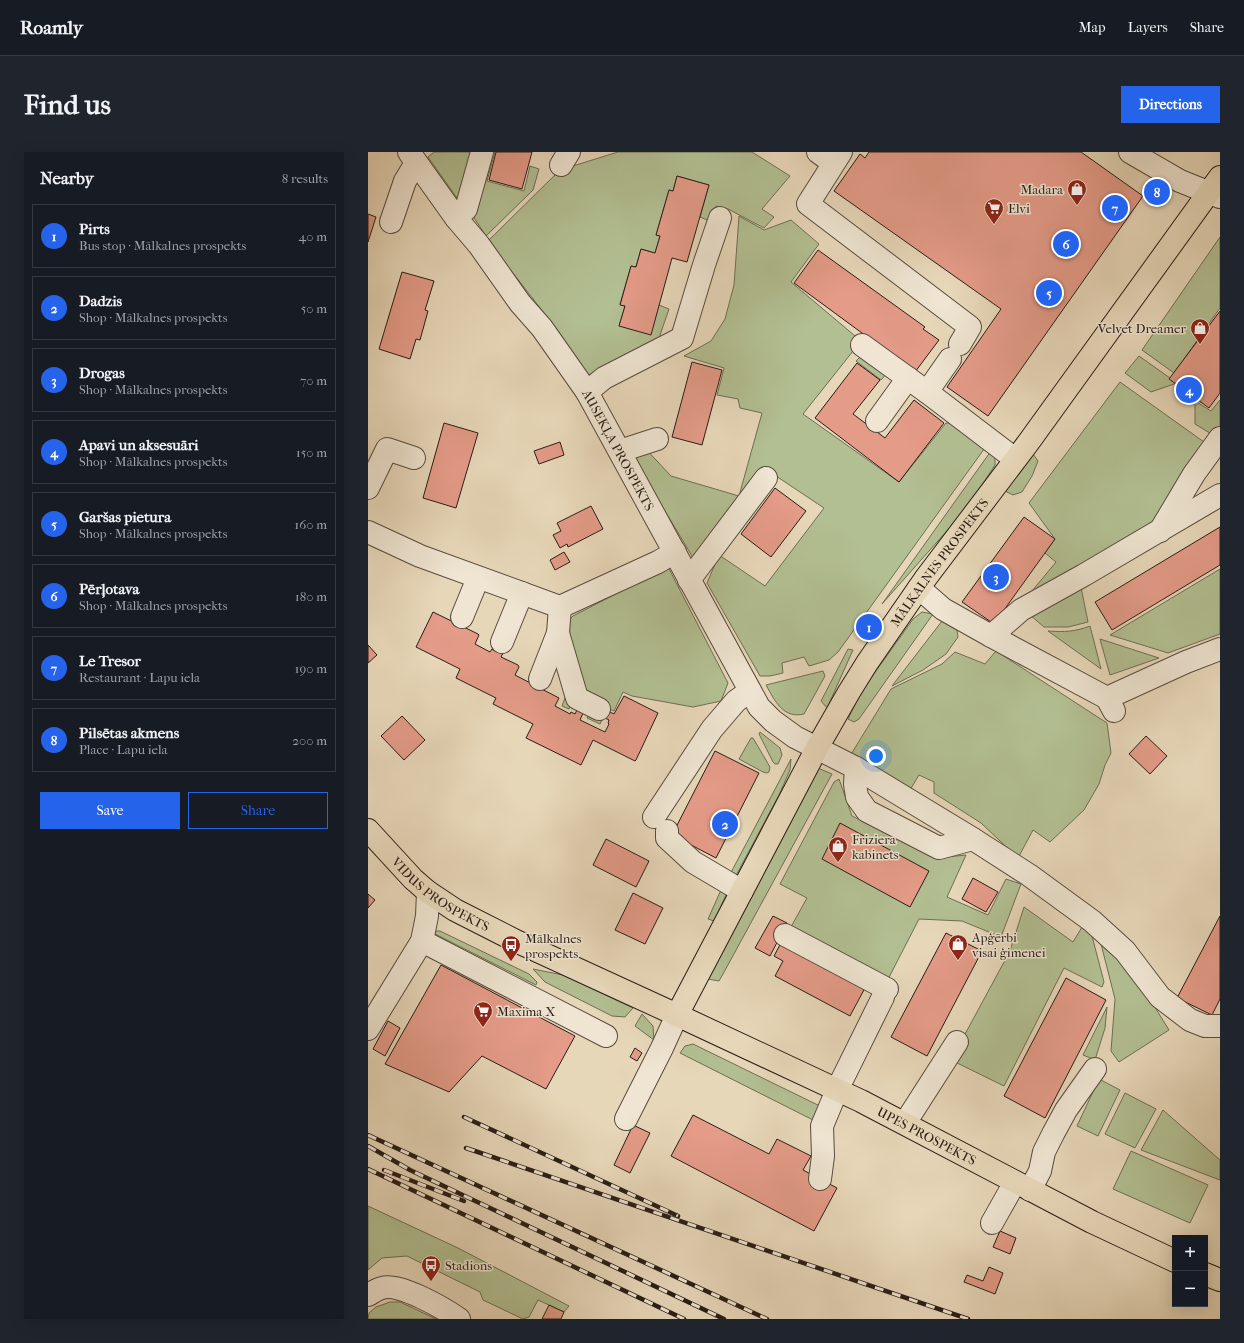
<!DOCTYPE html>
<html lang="en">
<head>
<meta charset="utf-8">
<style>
	body { margin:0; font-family:"IM FELL French Canon",serif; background:#20242c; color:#f1f3f6 }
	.controls { position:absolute; right:12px; bottom:12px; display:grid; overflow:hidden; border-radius:0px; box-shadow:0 4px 16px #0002 }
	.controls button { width:36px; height:36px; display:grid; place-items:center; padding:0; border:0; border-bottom:1px solid #363941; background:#171b24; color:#f1f3f6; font:20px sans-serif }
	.you { position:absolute; left:508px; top:604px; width:14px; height:14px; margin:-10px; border:3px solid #fff; border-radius:50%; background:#1a73e8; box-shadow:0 0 0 6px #1a73e833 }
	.badge { display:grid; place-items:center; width:26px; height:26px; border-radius:50%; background:#2563eb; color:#fff; font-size:13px; font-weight:700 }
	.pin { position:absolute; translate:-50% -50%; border:2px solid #fff; box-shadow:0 1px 4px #0006 }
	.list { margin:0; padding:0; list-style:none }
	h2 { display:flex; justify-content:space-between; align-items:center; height:52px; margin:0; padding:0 16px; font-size:17px }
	h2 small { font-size:13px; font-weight:400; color:#9ea1a6 }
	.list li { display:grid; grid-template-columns:26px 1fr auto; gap:12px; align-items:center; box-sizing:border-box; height:64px; margin:0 8px 8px; padding:0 8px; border:1px solid #363941; border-radius:0px }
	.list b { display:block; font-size:15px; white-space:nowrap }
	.list p { margin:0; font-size:13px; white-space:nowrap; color:#9ea1a6 }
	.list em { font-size:13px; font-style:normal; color:#9ea1a6 }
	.actions { display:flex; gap:8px; padding:12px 16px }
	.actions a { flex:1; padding:9px 0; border:1px solid #2563eb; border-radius:0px; text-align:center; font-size:14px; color:#2563eb }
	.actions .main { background:#2563eb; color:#fff }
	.map { position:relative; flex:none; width:852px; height:1167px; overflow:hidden; border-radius:0px }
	header { display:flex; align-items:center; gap:24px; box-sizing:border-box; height:56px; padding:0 20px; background:#171b24; border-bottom:1px solid #363941 }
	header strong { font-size:19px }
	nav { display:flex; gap:22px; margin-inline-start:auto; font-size:14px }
	.intro { display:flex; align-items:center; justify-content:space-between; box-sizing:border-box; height:96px; padding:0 24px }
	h1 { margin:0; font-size:28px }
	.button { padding:10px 18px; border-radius:0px; background:#2563eb; color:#fff; font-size:14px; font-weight:700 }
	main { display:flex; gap:24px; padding:0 24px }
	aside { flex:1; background:#171b24; border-radius:0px; box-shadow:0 4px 16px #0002 }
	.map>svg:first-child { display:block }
	.green { fill:#b2bf92; stroke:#6d6e54 }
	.building { fill:#e49b88; stroke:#281c15 }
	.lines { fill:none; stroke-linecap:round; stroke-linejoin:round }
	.minor-casing { stroke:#584b3e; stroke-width:24 }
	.major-casing { stroke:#281c15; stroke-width:24 }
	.minor { stroke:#efe5d2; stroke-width:22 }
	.major { stroke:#e7d7b9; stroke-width:22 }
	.rail-casing { stroke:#281c15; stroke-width:4.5 }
	.rail { stroke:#efe5d2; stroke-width:3; stroke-dasharray:9; stroke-linecap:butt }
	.labels { text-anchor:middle; stroke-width:3; stroke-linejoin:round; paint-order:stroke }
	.poi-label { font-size:13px; fill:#281c15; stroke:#efe5d2; text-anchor:start }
	.street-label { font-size:13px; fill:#281c15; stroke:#efe5d2 }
</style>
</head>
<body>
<header>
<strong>Roamly</strong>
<nav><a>Map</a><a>Layers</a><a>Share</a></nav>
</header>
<div class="intro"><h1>Find us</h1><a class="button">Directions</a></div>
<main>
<aside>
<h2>Nearby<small>8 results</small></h2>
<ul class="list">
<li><span class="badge">1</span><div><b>Pirts</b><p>Bus stop · Mālkalnes prospekts</p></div><em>40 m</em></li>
<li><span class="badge">2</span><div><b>Dadzis</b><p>Shop · Mālkalnes prospekts</p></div><em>50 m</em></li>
<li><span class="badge">3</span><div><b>Drogas</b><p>Shop · Mālkalnes prospekts</p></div><em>70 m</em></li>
<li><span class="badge">4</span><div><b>Apavi un aksesuāri</b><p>Shop · Mālkalnes prospekts</p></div><em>150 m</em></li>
<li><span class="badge">5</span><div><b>Garšas pietura</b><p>Shop · Mālkalnes prospekts</p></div><em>160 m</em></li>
<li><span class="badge">6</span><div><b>Pērļotava</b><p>Shop · Mālkalnes prospekts</p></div><em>180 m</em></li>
<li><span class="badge">7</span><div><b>Le Tresor</b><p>Restaurant · Lapu iela</p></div><em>190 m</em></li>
<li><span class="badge">8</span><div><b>Pilsētas akmens</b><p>Place · Lapu iela</p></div><em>200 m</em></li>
</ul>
<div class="actions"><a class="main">Save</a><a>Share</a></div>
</aside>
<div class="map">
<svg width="852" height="1167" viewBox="0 0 852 1167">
	<rect width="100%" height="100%" fill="#e7d7b9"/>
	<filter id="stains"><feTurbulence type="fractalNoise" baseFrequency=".005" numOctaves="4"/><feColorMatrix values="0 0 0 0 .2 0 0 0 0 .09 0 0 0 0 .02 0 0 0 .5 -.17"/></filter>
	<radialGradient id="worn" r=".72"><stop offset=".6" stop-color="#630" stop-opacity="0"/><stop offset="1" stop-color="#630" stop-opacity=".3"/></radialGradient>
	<g class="green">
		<polygon points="66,0 111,0 96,56 60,5"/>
		<polygon points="117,0 127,0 119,29 156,39 162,14 171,17 165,38 118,84 101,58"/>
		<polygon points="250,0 384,0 422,24 394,57 406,65 396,76 360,57 348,54 344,70 332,65 341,33 309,24 305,39 301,38 288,83 292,84 287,101 273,97 268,115 263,114 252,152 257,154 251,174 291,153 301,157 291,186 231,223 221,224 190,179 120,89 192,18"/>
		<polygon points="371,64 396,78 423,68 451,92 423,130 493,189 435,262 531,330 578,271 588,271 619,293 470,500 461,508 441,514 436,505 414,511 415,521 402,524 392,524 339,431 351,403 397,434 456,356 396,316 327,409 261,299 275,294 303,324 371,344 394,261 372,256 370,247 349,243 356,216 316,204 343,189 357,167 366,133"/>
		<polygon points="852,85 852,156 806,221 774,198"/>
		<polygon points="494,203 520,220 513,228 488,209"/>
		<polygon points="771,204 809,231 783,240 757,221"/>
		<polygon points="752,230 836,290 788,378 650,456 688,410 677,401 687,387 661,351"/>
		<polygon points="852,248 852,274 845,283 827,272 827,249 843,259"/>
		<polygon points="623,299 627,304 627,313 614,333 585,372 514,452"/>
		<polygon points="665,302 670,309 664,324 654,340 645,343 637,339"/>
		<polygon points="300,415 360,531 353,549 325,555 264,544 255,540 246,559 239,556 232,572 219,566 222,560 206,553 205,556 202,555 201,557 194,554 198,543 198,471 205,464"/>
		<polygon points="852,417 852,482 800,501 742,483"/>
		<polygon points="713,435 720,470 700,475 676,475 662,463"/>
		<polygon points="554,460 565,462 491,567 486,570 480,567 493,540 545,467"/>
		<polygon points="574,469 589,478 590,485 578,502 555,518 524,534"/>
		<path d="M 722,474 L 733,517 L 680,479 C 697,480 706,480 722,474 Z"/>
		<polygon points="732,487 791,506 742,523"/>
		<polygon points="480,497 485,498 459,556 453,549"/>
		<polygon points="628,499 739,571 743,601 737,613 731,632 716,658 682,690 665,678 650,706 613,671 566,641 566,630 551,623 542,638 482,604 523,537 574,512 587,500 617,512"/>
		<path d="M 455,519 L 457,524 L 436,562 C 415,567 407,549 398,533 Z"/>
		<polygon points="392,580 412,596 414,603 410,612 407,612 405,610 391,582"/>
		<polygon points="383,586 385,586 402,615 401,620 399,621 395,620 371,607"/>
		<polygon points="423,607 422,618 411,643 364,731 359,728"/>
		<polygon points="450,616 464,622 355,822 351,829 340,827"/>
		<polygon points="471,627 484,664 569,706 598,703 579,745 620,763 638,727 653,732 633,785 594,769 551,767 516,835 419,782 439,746 412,732 466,630"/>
		<polygon points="353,738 359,740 358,743 346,769 340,767"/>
		<polygon points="656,755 705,790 714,775 724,784 736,830 734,835 696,816 636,934 583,908 642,799"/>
		<polygon points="68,779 72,779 161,822 169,830 168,833 67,782 66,781"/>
		<polygon points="733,792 751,805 775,836 801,878 751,910 743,899 747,847"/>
		<polygon points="165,817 195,823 265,856 257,865 244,864 177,830"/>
		<polygon points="739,855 737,876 727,908 715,903"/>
		<polygon points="274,862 285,874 286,888 267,874"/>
		<polygon points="325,892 458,957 451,971 312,901 317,894"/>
		<polygon points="731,927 752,938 730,984 709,974"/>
		<polygon points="757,941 788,957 767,996 737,982"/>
		<polygon points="795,958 852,1008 852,1028 773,998"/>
		<polygon points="763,999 840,1033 822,1071 745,1037"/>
		<polygon points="0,1054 90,1096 201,1154 196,1160 170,1148 161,1165 155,1167 115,1148 112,1140 39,1104 14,1106 0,1118"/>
		<polygon points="22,1150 32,1150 68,1167 0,1167 1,1161 8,1155"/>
	</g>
	<g class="building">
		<polygon points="128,0 164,0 154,37 121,28"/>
		<polygon points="501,0 713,0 775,44 620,264 579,235 633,157 466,39 492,2 497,6"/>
		<polygon points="309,24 341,33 319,110 304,106 283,183 251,174 257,154 252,153 263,114 268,115 273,97 287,101 292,84 288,83 301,38 305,39"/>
		<polygon points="0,62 8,65 0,90"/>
		<polygon points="450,98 557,175 555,177 571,188 547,220 426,131"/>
		<polygon points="34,120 66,129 57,158 60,159 52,188 48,187 42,207 11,197"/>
		<polygon points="852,159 852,241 841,256 801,227"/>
		<polygon points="324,210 354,218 334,293 304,285"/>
		<polygon points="489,211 512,228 485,262 517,286 546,248 576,271 531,330 447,266"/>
		<polygon points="76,271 110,281 88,356 55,346"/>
		<polygon points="192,290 196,303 171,312 166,299"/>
		<polygon points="407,336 438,359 403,405 373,382"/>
		<polygon points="223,354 235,377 200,395 199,392 192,396 185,383 193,379 189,371"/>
		<polygon points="656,365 687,387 626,472 594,450"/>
		<polygon points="852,375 852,413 744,478 727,450"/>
		<polygon points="196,400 202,410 187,418 182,408"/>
		<polygon points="65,460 110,482 111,483 107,492 122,500 124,497 127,499 129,495 136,499 133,505 150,513 151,515 147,523 191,546 187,554 202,562 203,560 207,562 209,558 215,561 212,568 237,580 241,572 240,571 241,568 237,566 240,559 246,562 256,544 290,561 268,608 267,609 225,588 213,613 158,586 165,572 125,552 128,546 88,526 92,517 48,495"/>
		<polygon points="0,493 9,503 0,511"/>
		<polygon points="34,564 57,588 36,608 13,584"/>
		<polygon points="778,584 799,604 782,622 761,602"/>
		<polygon points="347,599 391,621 348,706 304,683"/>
		<polygon points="472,671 561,719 542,755 454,707"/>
		<polygon points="238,687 281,709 268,735 225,713"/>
		<polygon points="605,726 630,740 618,760 594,747"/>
		<polygon points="265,741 295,756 277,792 247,778"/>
		<polygon points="0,742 7,748 0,756"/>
		<polygon points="405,764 419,771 402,804 387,796"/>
		<polygon points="852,764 852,847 844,863 809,846"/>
		<polygon points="578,781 614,799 559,904 523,885"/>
		<polygon points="414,789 498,834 482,864 407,824 415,809 406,804"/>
		<polygon points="73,813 207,884 178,937 114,904 81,940 17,912"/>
		<polygon points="698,826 738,848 677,966 636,944"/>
		<polygon points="20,869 32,876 17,904 5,897"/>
		<polygon points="267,896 274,901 269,909 262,905"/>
		<polygon points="325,963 401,1002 409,987 443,1004 435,1018 469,1036 446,1079 303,1004"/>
		<polygon points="265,973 282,981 262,1021 246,1013"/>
		<polygon points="632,1079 648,1086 642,1102 625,1095"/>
		<polygon points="621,1115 635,1121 627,1142 596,1130 599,1123 615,1129"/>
		<polygon points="181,1153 196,1160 193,1167 174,1167"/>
	</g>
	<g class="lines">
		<g class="minor-casing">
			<g id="minor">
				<path id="s1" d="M 41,0 L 88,66 L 111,93 L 152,151 L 174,176 L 219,240 L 391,555 L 405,569 L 427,585 L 488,616 L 605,687 L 661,723 L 724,769 L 757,799 L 792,845 L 822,868 L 837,874 L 852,874"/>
				<polyline points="450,0 465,11"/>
				<polyline points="473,0 440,52 602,175 592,192"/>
				<polyline points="762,0 812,29 852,45"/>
				<polyline points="193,13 201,0"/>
				<polyline points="88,66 98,57 114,0"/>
				<polyline points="23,70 37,29 48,11"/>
				<polyline points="494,193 559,240 647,307"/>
				<polyline points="219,240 236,226 314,186 336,113 352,66"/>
				<polyline points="559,240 582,207"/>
				<polyline points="509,269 540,226"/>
				<polyline points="252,299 289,287"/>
				<polyline points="0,336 19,297 46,306"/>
				<polyline points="792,379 826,322 852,286"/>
				<polyline points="0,380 52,404 192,455 190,481 209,546 231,557"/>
				<polyline points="321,428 398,326"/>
				<polyline points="551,436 575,457 623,484 739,546 746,559"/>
				<polyline points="192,455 290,410 307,400"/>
				<polyline points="94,465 110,426"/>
				<polyline points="623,484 653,458 716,423 852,343"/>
				<polyline points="134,490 154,441"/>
				<polyline points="172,527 190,481"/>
				<polyline points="739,546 818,510 852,497"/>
				<polyline points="488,616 487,632 489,645 499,659 571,696 605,687"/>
				<polyline points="286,665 344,577 368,549 382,539"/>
				<polyline points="299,679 299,686 325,710 374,739"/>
				<polyline points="417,783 519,837"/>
				<polyline points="54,789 238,884"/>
				<polyline points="0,877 54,789 59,764 60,740"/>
				<polyline points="258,967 294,896 309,863"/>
				<polyline points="537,971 589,890"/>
				<polyline points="452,1027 455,1004 454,974 469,938 515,845"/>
				<polyline points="662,1038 672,1019 676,1000 685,982 698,958 727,917"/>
				<polyline points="624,1071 647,1030"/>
				<path d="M 0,1143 C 4,1141 9,1137 14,1136 C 31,1130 77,1157 91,1167"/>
			</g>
		</g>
		<g class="major-casing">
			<g id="major">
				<path id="s2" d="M 0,678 L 45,727 L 60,740 L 87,758 L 150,790 L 309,863 L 493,949 L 724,1070 L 807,1109"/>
				<path id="s3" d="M 309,863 L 449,596 L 481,540 L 499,511 L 557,427 L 660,291 L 852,25"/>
				<polyline points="837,1122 852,1128"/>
			</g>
		</g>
		<use href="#minor" class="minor"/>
		<use href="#major" class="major"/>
		<g class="rail-casing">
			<g id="rail">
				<polyline points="96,965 310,1064"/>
				<polyline points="0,983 399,1167"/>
				<polyline points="0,994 42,1018 356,1167"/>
				<polyline points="98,996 600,1167"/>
				<polyline points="0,1017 316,1167"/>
				<polyline points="16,1018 96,1049"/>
			</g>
		</g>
		<use href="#rail" class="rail"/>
	</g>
	<defs>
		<g id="shop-pin" transform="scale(1)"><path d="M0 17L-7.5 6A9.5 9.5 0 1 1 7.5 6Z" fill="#8f2418" stroke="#efe5d2"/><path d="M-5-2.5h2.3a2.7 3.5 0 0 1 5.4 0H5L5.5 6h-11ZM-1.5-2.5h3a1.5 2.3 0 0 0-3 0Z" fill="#fff"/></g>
		<g id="supermarket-pin" transform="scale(1)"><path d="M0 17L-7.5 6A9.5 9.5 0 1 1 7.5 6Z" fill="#8f2418" stroke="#efe5d2"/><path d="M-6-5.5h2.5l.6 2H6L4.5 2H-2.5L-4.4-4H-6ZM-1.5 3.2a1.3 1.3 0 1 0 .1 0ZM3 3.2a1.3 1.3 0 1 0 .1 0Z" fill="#fff"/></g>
		<g id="bus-pin" transform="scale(1)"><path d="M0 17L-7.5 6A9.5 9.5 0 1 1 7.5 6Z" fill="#8f2418" stroke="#efe5d2"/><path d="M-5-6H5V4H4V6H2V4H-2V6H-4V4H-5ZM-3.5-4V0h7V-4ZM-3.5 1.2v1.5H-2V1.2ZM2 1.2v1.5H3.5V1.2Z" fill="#fff"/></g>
	</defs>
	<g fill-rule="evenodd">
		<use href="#shop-pin" x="709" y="37"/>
		<use href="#supermarket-pin" x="626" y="56"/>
		<use href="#shop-pin" x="832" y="176"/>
		<use href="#shop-pin" x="470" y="694"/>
		<use href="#shop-pin" x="590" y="792"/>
		<use href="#bus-pin" x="143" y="793"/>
		<use href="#supermarket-pin" x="115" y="859"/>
		<use href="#bus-pin" x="63" y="1113"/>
	</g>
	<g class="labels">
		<g class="poi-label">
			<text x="695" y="42" text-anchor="end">Madara</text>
			<text x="640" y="61">Elvi</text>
			<text x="818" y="181" text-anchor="end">Velvet Dreamer</text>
			<text x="484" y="692">Friziera<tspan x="484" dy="15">kabinets</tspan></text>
			<text x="604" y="790">Apģērbi<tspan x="604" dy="15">visai ģimenei</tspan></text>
			<text x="157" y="791">Mālkalnes<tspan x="157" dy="15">prospekts</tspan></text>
			<text x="129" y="864">Maxima X</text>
			<text x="77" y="1118">Stadions</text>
		</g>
		<g class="street-label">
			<text dy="5" stroke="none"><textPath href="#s1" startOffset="365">AUSEKĻA PROSPEKTS</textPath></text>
			<text dy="5" stroke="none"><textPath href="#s3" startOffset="524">MĀLKALNES PROSPEKTS</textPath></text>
			<text dy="5" stroke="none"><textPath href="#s2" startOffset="98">VIDUS PROSPEKTS</textPath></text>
			<text dy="5" stroke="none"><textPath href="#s2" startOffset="642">UPES PROSPEKTS</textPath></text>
		</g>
	</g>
	<rect width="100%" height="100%" filter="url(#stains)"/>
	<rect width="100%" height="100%" fill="url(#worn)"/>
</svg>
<div class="controls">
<button>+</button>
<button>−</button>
</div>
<div class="you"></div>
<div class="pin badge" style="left:501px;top:475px">1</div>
<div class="pin badge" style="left:357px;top:672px">2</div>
<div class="pin badge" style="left:628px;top:425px">3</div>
<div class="pin badge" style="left:821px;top:238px">4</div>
<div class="pin badge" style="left:681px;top:141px">5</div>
<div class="pin badge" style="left:698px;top:92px">6</div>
<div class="pin badge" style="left:747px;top:56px">7</div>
<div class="pin badge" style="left:789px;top:40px">8</div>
</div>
</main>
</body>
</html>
